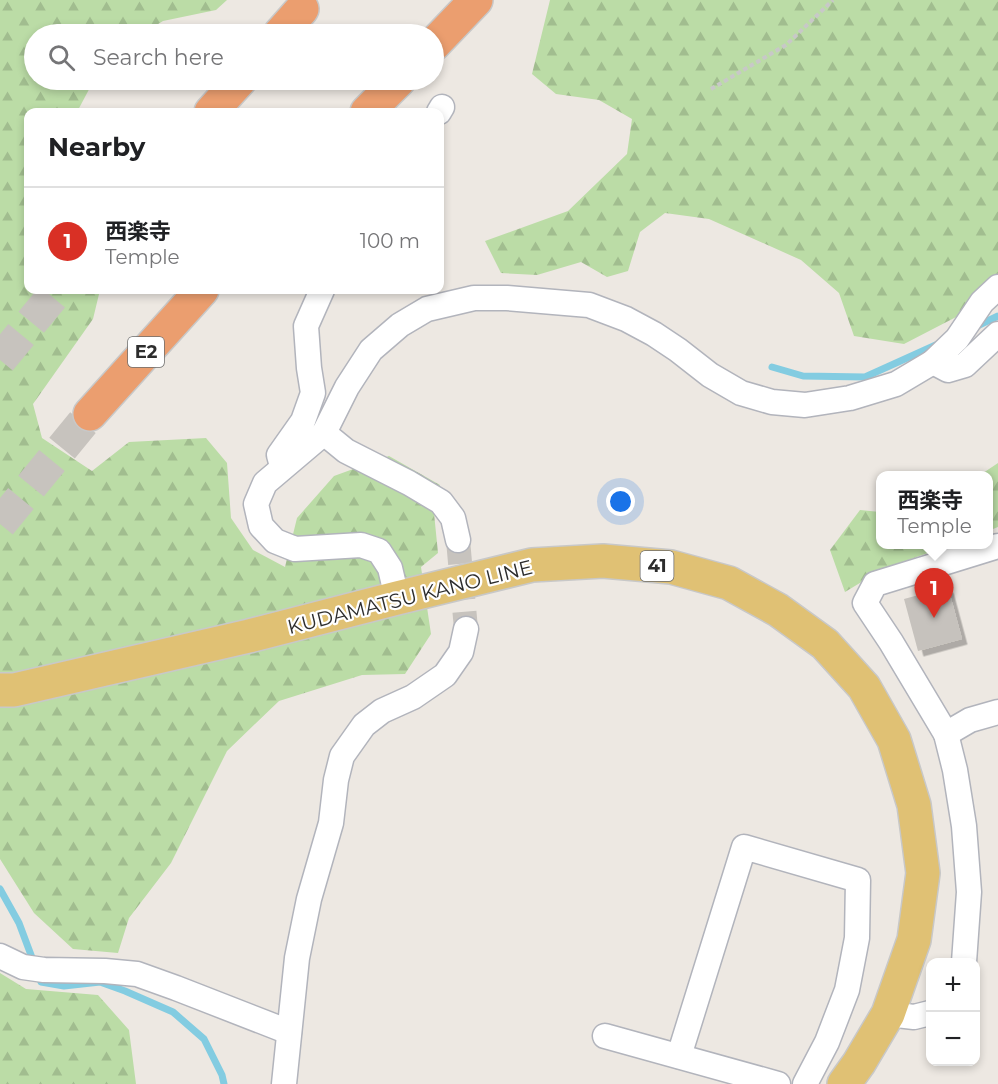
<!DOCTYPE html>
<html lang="en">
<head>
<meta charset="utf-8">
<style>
	body { margin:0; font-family:Montserrat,"Noto Sans JP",sans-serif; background:#f6f6f6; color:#202124 }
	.controls { position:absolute; right:18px; bottom:18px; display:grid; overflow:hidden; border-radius:12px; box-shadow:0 3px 9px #0003 }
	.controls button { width:54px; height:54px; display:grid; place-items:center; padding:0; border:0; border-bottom:2px solid #e0e0e0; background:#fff; color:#202124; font:30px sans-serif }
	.you { position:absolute; left:621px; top:502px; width:21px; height:21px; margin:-15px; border:4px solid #fff; border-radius:50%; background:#1a73e8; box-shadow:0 0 0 9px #1a73e833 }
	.badge { display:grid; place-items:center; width:39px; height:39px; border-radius:50%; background:#d93025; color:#fff; font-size:20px; font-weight:700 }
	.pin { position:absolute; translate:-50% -50px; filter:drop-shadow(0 2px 3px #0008) }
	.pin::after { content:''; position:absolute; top:32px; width:21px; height:18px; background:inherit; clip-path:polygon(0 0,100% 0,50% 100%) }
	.popup { position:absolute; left:876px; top:471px; width:117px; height:78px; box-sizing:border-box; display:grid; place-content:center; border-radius:12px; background:#fff; filter:drop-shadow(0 2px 4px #0005); font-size:20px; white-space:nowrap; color:#757577 }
	.popup b { font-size:22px; color:#202124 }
	.popup::after { content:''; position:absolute; left:50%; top:100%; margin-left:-12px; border:12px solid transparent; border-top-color:#fff }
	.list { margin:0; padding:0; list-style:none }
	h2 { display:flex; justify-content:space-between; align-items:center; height:78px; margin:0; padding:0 24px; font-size:26px }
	h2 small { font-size:20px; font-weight:400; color:#757577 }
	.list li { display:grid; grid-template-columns:39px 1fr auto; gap:18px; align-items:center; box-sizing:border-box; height:108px; padding:0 24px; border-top:2px solid #e0e0e0 }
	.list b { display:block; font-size:22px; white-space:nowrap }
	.list p { margin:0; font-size:20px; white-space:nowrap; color:#757577 }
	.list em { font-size:20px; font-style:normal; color:#757577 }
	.icon { flex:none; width:33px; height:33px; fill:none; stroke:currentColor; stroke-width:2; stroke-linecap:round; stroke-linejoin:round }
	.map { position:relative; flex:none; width:998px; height:1084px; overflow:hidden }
	.search { position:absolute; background:#fff; box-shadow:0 3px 9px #0003; left:24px; top:24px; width:420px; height:66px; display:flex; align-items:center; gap:15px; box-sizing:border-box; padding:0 21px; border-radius:33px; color:#757577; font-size:22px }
	.panel { position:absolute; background:#fff; box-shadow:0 3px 9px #0003; left:24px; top:108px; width:420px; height:186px; border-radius:12px }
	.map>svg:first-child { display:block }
	.forest { fill:url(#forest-firs) }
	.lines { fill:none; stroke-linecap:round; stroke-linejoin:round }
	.stream { stroke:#83cce1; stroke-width:7 }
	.building { fill:#c6c2bd; filter:url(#shadow) }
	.minor-tunnel { stroke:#c7c3be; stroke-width:24; stroke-dasharray:24 12; stroke-linecap:butt }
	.motorway-tunnel { stroke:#c7c3be; stroke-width:33; stroke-dasharray:33 16; stroke-linecap:butt }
	.minor-casing { stroke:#b2b4bc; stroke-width:27 }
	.primary-casing { stroke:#c8c8c8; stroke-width:36 }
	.motorway-casing { stroke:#c8c8c8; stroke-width:36 }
	.path { stroke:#c8c8c8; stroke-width:4; stroke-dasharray:4.5 3; stroke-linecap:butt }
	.minor { stroke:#fff; stroke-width:24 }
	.primary { stroke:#e0c174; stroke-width:33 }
	.motorway { stroke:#eb9e6f; stroke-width:33 }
	.labels { text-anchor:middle; stroke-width:4.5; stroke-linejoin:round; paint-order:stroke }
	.shield { fill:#fff; stroke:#6c6c6c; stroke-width:1.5 }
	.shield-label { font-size:18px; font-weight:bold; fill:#2d2d2d }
	.street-label { font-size:20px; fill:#2d2d2d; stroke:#fff }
</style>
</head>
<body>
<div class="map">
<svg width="998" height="1084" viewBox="0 0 998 1084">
	<defs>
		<pattern id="forest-firs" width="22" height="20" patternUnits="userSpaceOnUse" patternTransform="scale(1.5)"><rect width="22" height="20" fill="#bbdca6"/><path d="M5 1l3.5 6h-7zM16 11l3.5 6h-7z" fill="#a1bd8f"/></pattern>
		<filter id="shadow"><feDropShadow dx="5.5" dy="5.5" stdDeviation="0" flood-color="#0004"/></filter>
	</defs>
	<rect width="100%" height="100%" fill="#ede8e2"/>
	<g class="forest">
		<polygon points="0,0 227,0 216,10 163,21 142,34 34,34 34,80 94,80 77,112 28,112 28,290 100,290 93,319 33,404 42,438 92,471 129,442 206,438 227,463 231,518 253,550 285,567 297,518 334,476 389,456 440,485 434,513 438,553 421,567 431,634 405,674 362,675 279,701 227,751 171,863 129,918 118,953 73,949 34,913 0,859"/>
		<polygon points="550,0 998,0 998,276 960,315 904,344 854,336 839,293 801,260 709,219 665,213 640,232 628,271 607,277 581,262 537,275 501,273 485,241 568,211 627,154 632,119 599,100 556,94 532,74"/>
		<polygon points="998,463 998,527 988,531 988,476 980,475"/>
		<polygon points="860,510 880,512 880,544 950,545 883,569 845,592 830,550"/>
		<polygon points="0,973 26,989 98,995 129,1030 136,1084 0,1084"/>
	</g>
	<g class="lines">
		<g class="stream">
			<polyline points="975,327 998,316"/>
			<polyline points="772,367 803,376 865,377 938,344"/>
			<polyline points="0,889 19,923 34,963"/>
			<polyline points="38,974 41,982 64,986 100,982 125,991 173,1012 204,1039 222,1075 224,1084"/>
		</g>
	</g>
	<polygon class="building" points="948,587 962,639 918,651 904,599"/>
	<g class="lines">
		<polyline class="minor-tunnel" points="458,540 466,629"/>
		<g class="motorway-tunnel">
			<polyline points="0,360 58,290"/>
			<polyline points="0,524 90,414"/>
		</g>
		<g class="minor-casing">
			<g id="minor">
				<polyline points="439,112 442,107"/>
				<polyline points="933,362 948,370 965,365 998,334"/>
				<polyline points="324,433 346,451 409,483 441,502 453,518 458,540"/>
				<polyline points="282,466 279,455 303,421 313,393 309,368 306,326 322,290"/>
				<polyline points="998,546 875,584 865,603 891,642 946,734 970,720 998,712"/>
				<polyline points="397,598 390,568 379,551 361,545 295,549 275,541 261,526 256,504 265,483 324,433 347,387 371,350 400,325 427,309 474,298 507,298 589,305 626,319 654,334 678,350 710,375 741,393 772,402 805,405 850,398 896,384 933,362 957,339 982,302 998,287"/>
				<polyline points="946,734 955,770 964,826 969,892 964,962"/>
				<polyline points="0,956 23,967 44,970 105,971 137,974 176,988 289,1032"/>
				<polyline points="888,1014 914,1017 930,1013"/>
				<polyline points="605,1036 778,1084"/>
				<polyline points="679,1056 744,847 858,880 857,938 847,990 827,1042 805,1084"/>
				<polyline points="284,1084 297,958 309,899 331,823 336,780 342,756 364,725 382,711 413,697 445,675 461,652 466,629"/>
			</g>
		</g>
		<g class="primary-casing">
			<polyline id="primary" points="0,690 14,690 249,636 397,598 532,565 603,561 671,567 729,583 778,610 825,644 864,687 894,740 914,805 923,873 914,940 888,1014 859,1063 844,1084"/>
		</g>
		<g class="motorway-casing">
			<g id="motorway">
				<polyline points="280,34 302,9"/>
				<polyline points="434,44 476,0"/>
				<polyline points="211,112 240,80"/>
				<polyline points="367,112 399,80"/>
				<polyline points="90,414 202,290"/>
			</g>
		</g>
		<polyline class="path" points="711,89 786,45 833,0"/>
		<use href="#minor" class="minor"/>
		<use href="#primary" class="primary"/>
		<use href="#motorway" class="motorway"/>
	</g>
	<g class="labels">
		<g class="shield">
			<rect x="128" y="337" width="36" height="30" rx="4.5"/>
			<rect x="640.5" y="551" width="33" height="30" rx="4.5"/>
		</g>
		<g class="shield-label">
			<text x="146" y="358">E2</text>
			<text x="657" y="572">41</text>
		</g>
		<g class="street-label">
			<text transform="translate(410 597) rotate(-14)" y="7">KUDAMATSU KANO LINE</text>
		</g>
	</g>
</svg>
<div class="controls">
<button>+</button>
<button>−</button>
</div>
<div class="you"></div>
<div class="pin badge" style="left:934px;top:618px">1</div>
<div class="popup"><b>西楽寺</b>Temple</div>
<div class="search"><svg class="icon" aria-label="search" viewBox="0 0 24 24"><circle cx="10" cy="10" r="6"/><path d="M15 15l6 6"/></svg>Search here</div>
<section class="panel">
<h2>Nearby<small></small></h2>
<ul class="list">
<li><span class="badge">1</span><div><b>西楽寺</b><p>Temple</p></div><em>100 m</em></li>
</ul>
</section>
</div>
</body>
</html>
